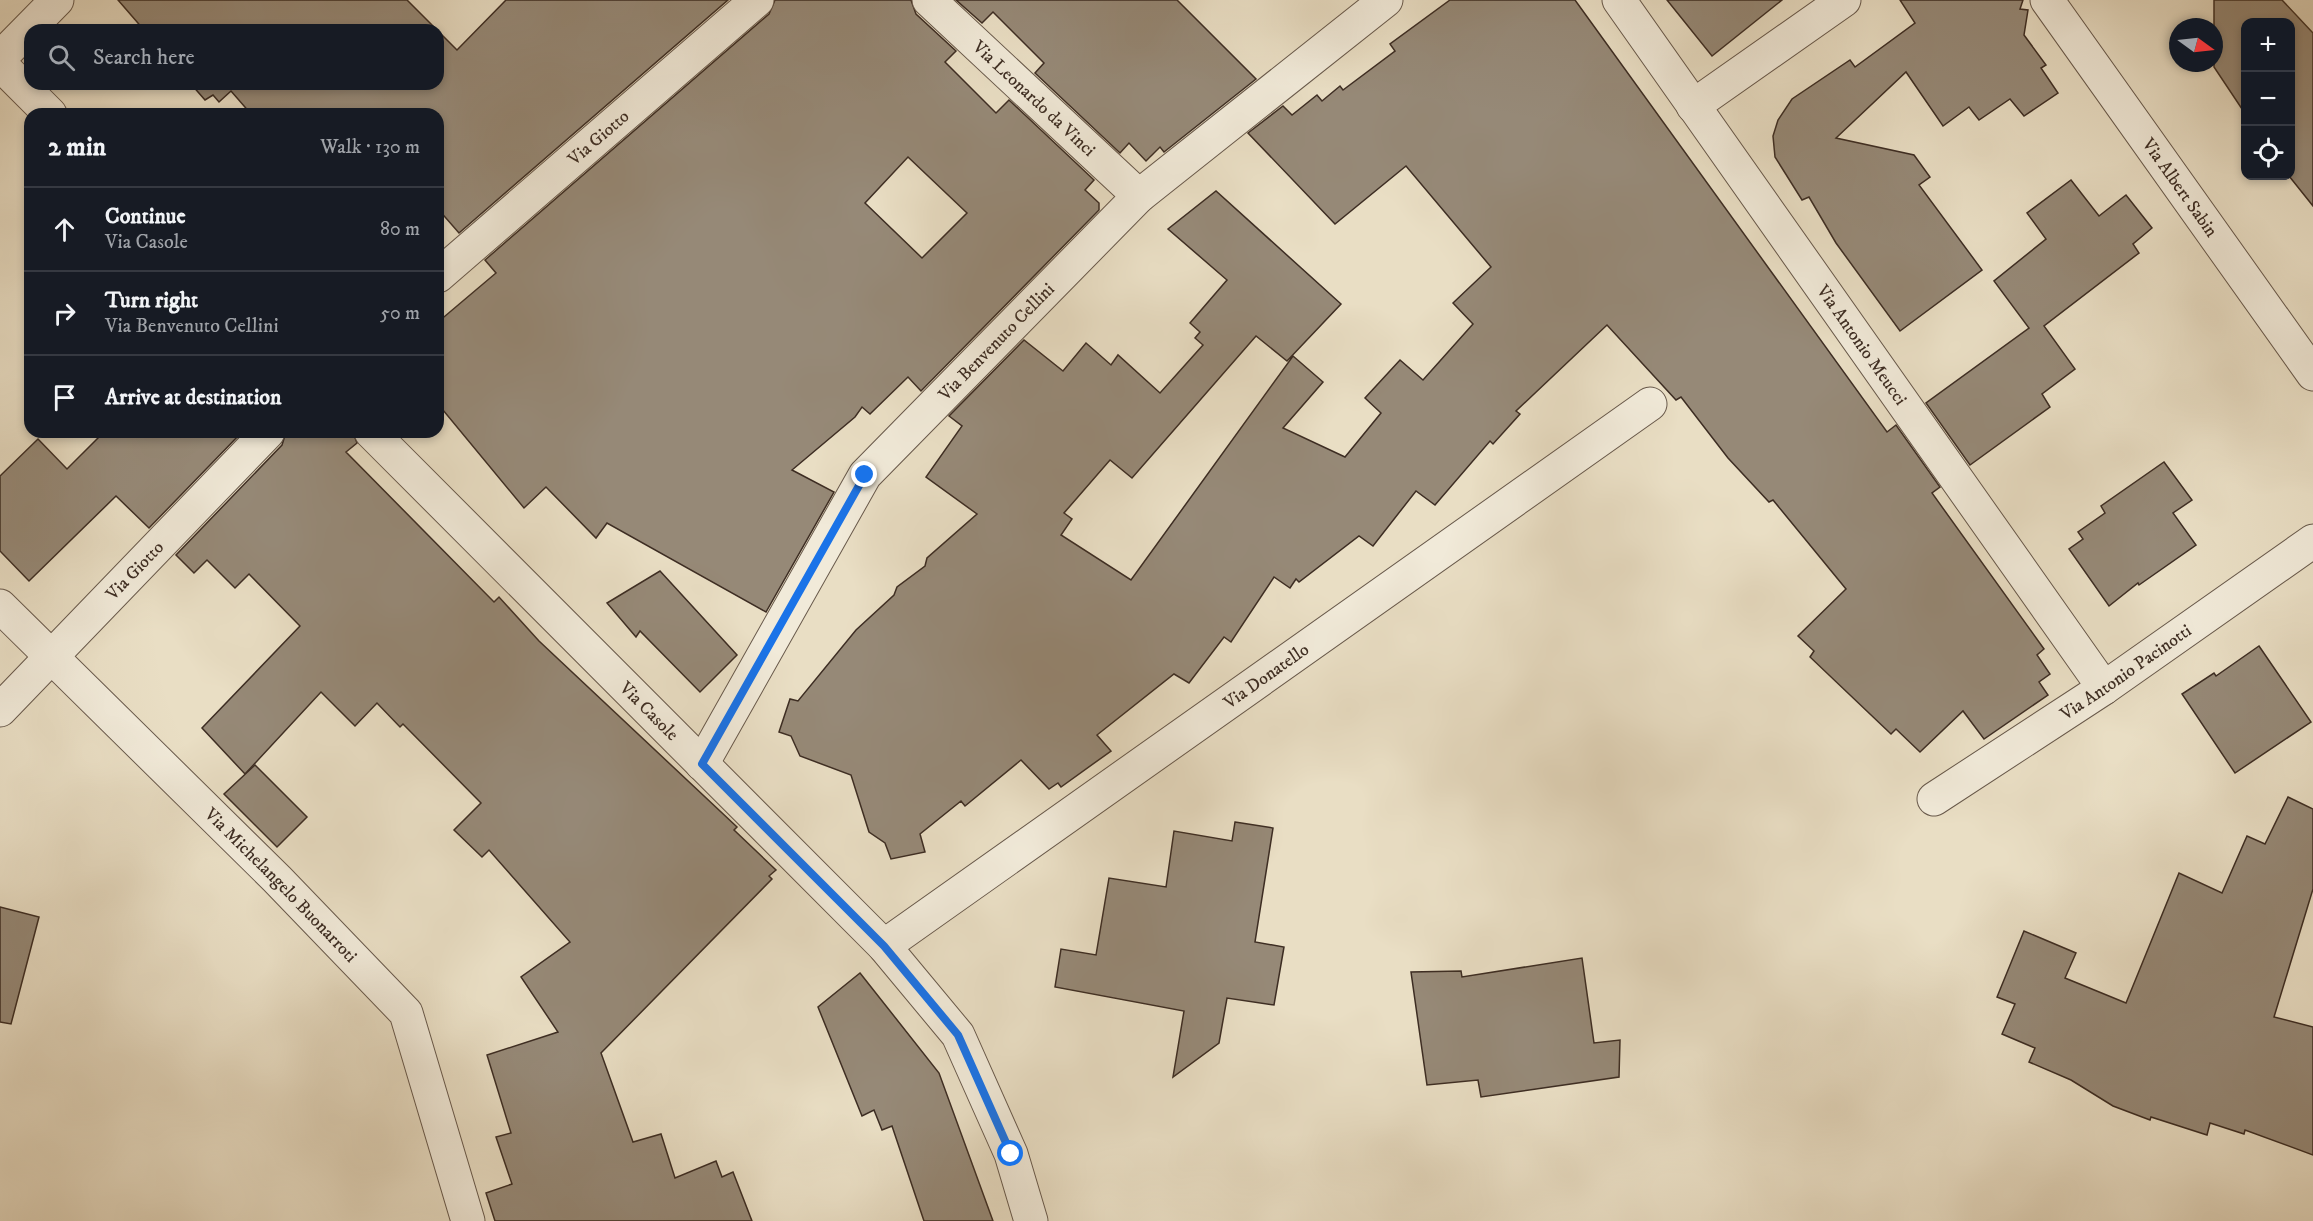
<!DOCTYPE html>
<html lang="en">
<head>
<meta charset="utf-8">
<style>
	body { margin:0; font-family:"IM FELL DW Pica",serif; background:#20242c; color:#f1f3f6 }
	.controls { position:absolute; right:18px; top:18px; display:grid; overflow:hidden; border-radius:12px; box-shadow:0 3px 9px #0003 }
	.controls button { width:54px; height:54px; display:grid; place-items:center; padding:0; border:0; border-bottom:2px solid #363941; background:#171b24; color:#f1f3f6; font:30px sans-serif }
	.compass { position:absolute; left:2169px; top:18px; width:54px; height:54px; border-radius:50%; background:#171b24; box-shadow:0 3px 9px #0003; rotate:105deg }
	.stop { position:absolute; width:18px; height:18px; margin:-14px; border:4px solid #1a73e8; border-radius:50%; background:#fff }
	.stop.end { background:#1a73e8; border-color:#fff; box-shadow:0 2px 6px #0008 }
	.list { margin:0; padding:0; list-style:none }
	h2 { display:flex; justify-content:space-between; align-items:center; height:78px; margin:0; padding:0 24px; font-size:26px }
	h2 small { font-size:20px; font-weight:400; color:#9ea1a6 }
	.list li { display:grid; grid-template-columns:39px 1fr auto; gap:18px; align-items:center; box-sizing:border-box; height:84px; padding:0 24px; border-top:2px solid #363941 }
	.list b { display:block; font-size:22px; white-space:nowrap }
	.list p { margin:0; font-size:20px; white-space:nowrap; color:#9ea1a6 }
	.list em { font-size:20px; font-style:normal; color:#9ea1a6 }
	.icon { flex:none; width:33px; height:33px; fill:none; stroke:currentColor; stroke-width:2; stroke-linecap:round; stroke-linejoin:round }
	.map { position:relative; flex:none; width:2313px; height:1221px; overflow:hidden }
	.search { position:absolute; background:#171b24; box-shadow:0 3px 9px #0003; left:24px; top:24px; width:420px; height:66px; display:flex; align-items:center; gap:15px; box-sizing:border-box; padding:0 21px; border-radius:18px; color:#9ea1a6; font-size:22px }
	.panel { position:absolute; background:#171b24; box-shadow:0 3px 9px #0003; left:24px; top:108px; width:420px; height:330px; border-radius:18px }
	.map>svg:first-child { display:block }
	.building { fill:#968977; stroke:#3d2d23; stroke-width:1.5; fill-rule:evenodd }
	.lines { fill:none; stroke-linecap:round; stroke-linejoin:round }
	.minor-casing { stroke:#68594b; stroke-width:35 }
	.minor { stroke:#f1ead9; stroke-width:33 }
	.route { stroke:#1a73e8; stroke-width:8 }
	.labels { text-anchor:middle; stroke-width:6; stroke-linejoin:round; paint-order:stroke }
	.street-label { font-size:18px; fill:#3d2d23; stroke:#f1ead9 }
</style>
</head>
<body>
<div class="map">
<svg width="2313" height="1221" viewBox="0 0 2313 1221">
	<rect width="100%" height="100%" fill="#e9dec4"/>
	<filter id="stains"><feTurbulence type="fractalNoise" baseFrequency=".00333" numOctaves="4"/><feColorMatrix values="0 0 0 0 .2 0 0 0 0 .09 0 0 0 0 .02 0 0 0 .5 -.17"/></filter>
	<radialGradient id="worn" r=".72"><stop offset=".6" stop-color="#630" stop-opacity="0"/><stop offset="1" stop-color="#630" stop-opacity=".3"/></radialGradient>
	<g class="building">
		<polygon points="118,0 407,0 437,30 144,30"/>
		<polygon points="506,0 728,0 459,233 438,209 438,114 251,114 231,91 219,102 213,95 205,100 191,84 438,84 438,31 457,50"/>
		<path d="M 775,0 L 911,0 L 916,14 L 956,51 L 945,62 L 996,113 L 1009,100 L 1094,180 L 1085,190 L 1099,203 L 1099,210 L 921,391 L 908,377 L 870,414 L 862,407 L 855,417 L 792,470 L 834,492 L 766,612 L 607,523 L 596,538 L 546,487 L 524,508 L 438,404 L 438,322 L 496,273 L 485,260 L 769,14 ZM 908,157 L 967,213 L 922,258 L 865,203 Z"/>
		<polygon points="956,0 1177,0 1256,79 1164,152 1160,147 1146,161 1129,143 1120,153 1035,73 1044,63 993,12 982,23"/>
		<polygon points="1450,0 1575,0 1887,432 1896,425 1940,487 1932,493 2044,649 2037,655 2050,674 2039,682 2048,695 1984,739 1963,711 1920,752 1896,729 1891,734 1810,657 1814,651 1798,636 1846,589 1773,500 1769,502 1728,458 1681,397 1676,400 1607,325 1516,411 1520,414 1493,444 1490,441 1435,505 1416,491 1373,546 1359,536 1299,582 1296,579 1290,588 1274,577 1231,642 1224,637 1189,683 1174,674 1097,735 1111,751 1061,787 1058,783 1049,789 1021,760 965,806 961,801 920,834 925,852 891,859 885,843 869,832 851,775 800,756 791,736 779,732 790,699 798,701 856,630 894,595 897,587 925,566 927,558 977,514 926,477 962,426 949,416 1024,340 1063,371 1086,343 1111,365 1118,355 1160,393 1203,345 1195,338 1200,332 1190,323 1227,280 1168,229 1216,191 1341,304 1287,361 1256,336 1132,478 1110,460 1064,513 1072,519 1061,535 1131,580 1293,356 1323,382 1283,428 1345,457 1381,413 1365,398 1400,360 1423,380 1473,324 1453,303 1491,267 1406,166 1335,224 1248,133 1283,106 1292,115 1317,95 1322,101 1340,86 1343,90 1395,51 1390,44"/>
		<polygon points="1667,0 1782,0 1712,56"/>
		<polygon points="1900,0 2023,0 2020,9 2028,10 2024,35 2046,65 2041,68 2058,93 2024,116 2010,99 1979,120 1969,107 1943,126 1906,72 1836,138 1914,155 1930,177 1919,185 1982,270 1900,331 1836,243 1809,197 1802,200 1775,157 1773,136 1778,120 1792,99 1850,60 1855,67 1915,23"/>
		<polygon points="2214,0 2282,0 2313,33 2313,206 2289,176 2290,22 2246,22 2246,115 2214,67"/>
		<polygon points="2071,180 2099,216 2126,195 2152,228 2133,244 2139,253 2044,326 2075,369 2042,394 2050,407 1970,465 1926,403 2029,328 1994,281 2046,239 2027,213"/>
		<polygon points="104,432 242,432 149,528 116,496 29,581 0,551 0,476 38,439 67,469"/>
		<polygon points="286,432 353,432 357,443 346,452 494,602 499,597 539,641 737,827 734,830 776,870 769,876 772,879 601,1053 633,1142 661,1134 675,1178 716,1161 722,1177 733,1172 752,1221 495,1221 486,1193 512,1184 496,1137 511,1133 487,1055 558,1032 521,977 570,942 489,850 482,857 454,830 481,803 403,724 400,727 377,703 355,726 321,692 245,774 202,728 300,626 249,574 235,588 207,560 194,573 176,555 282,445"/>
		<polygon points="2164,462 2192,500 2173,513 2196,545 2139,585 2138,583 2109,606 2069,549 2083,539 2078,532 2105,513 2101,506"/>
		<polygon points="660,571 737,655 700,692 640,631 636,637 607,603"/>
		<polygon points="2259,646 2311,722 2235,773 2182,694 2214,673 2216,676"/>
		<polygon points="255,765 307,817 277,847 224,794"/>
		<polygon points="2288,797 2313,809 2313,889 2274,1017 2313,1027 2313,1155 2245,1130 2244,1134 2210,1123 2207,1135 2151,1117 2150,1120 2113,1106 2071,1080 2029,1062 2035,1048 2002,1034 2015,1004 1997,997 2024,931 2076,953 2065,978 2126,1003 2179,873 2222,893 2247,836 2265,844"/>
		<polygon points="1235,822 1273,828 1255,942 1284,947 1274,1005 1227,998 1219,1043 1173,1077 1184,1011 1055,987 1061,949 1096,955 1109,878 1166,887 1174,831 1232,841"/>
		<polygon points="0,907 39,917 11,1024 0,1022"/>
		<polygon points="1582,958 1594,1043 1620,1040 1619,1077 1481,1097 1478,1080 1427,1085 1411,972 1461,971 1462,977"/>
		<polygon points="860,973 939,1073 993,1221 924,1221 892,1126 882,1130 874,1110 862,1116 818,1007"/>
	</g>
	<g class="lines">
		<g class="minor-casing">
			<g id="minor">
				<path id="s1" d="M 929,0 L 1139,196"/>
				<path id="s2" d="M 1619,0 L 2104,688"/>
				<path id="s3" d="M 2047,0 L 2313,374"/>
				<polyline points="0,58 57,0"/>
				<polyline points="0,64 50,114"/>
				<polyline points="1693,106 1844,0"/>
				<path id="s4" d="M 438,276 L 757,0"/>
				<path id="s5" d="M 371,432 L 884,946 L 958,1035 L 1011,1154 L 1031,1221"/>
				<path id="s6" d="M 0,606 L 277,879 L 406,1013 L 468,1221"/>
				<path id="s7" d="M 0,710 L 268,432"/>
				<path id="s8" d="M 702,764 L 865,475 L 1139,196 L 1386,0"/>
				<path id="s9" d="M 1934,799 L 2104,688 L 2313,541"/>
				<path id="s10" d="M 884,946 L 1650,404"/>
			</g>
		</g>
		<use href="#minor" class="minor"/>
	</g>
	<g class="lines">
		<polyline class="route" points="865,475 702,764 884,946 958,1035 1011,1154"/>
	</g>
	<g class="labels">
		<g class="street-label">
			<text dy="6" stroke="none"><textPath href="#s1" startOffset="144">Via Leonardo da Vinci</textPath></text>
			<text dy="6" stroke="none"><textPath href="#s4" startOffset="212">Via Giotto</textPath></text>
			<text dy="6" stroke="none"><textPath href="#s3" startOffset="230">Via Albert Sabin</textPath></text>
			<text dy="6" stroke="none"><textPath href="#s8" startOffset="519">Via Benvenuto Cellini</textPath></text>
			<text dy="6" stroke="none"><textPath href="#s2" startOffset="422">Via Antonio Meucci</textPath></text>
			<text dy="6" stroke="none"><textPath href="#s7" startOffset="194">Via Giotto</textPath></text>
			<text dy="6" stroke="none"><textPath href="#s9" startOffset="230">Via Antonio Pacinotti</textPath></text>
			<text dy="6" stroke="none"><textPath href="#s10" startOffset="468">Via Donatello</textPath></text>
			<text dy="6" stroke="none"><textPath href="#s5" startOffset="394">Via Casole</textPath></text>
			<text dy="6" stroke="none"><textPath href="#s6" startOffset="396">Via Michelangelo Buonarroti</textPath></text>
		</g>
	</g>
	<rect width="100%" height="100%" filter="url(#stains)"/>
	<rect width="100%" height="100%" fill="url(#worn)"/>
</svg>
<div class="controls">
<button>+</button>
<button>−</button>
<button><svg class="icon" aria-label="locate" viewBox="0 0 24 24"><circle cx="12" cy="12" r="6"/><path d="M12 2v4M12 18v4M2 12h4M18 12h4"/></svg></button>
</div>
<svg class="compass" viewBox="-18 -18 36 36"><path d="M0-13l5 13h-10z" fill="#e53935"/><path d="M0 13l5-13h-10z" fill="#9ea1a6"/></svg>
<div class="stop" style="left:1011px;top:1154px"></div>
<div class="stop end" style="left:865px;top:475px"></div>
<div class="search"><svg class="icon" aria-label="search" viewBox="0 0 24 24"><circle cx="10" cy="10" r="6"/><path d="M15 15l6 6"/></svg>Search here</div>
<section class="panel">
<h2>2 min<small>Walk · 130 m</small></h2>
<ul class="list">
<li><svg class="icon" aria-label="ahead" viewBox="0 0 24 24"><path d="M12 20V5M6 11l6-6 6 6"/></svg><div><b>Continue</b><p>Via Casole</p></div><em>80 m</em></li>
<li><svg class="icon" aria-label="right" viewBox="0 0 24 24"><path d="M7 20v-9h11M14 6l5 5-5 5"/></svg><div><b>Turn right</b><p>Via Benvenuto Cellini</p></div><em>50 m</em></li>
<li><svg class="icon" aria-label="arrive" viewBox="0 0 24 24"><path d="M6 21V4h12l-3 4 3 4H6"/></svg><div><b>Arrive at destination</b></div></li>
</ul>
</section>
</div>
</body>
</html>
